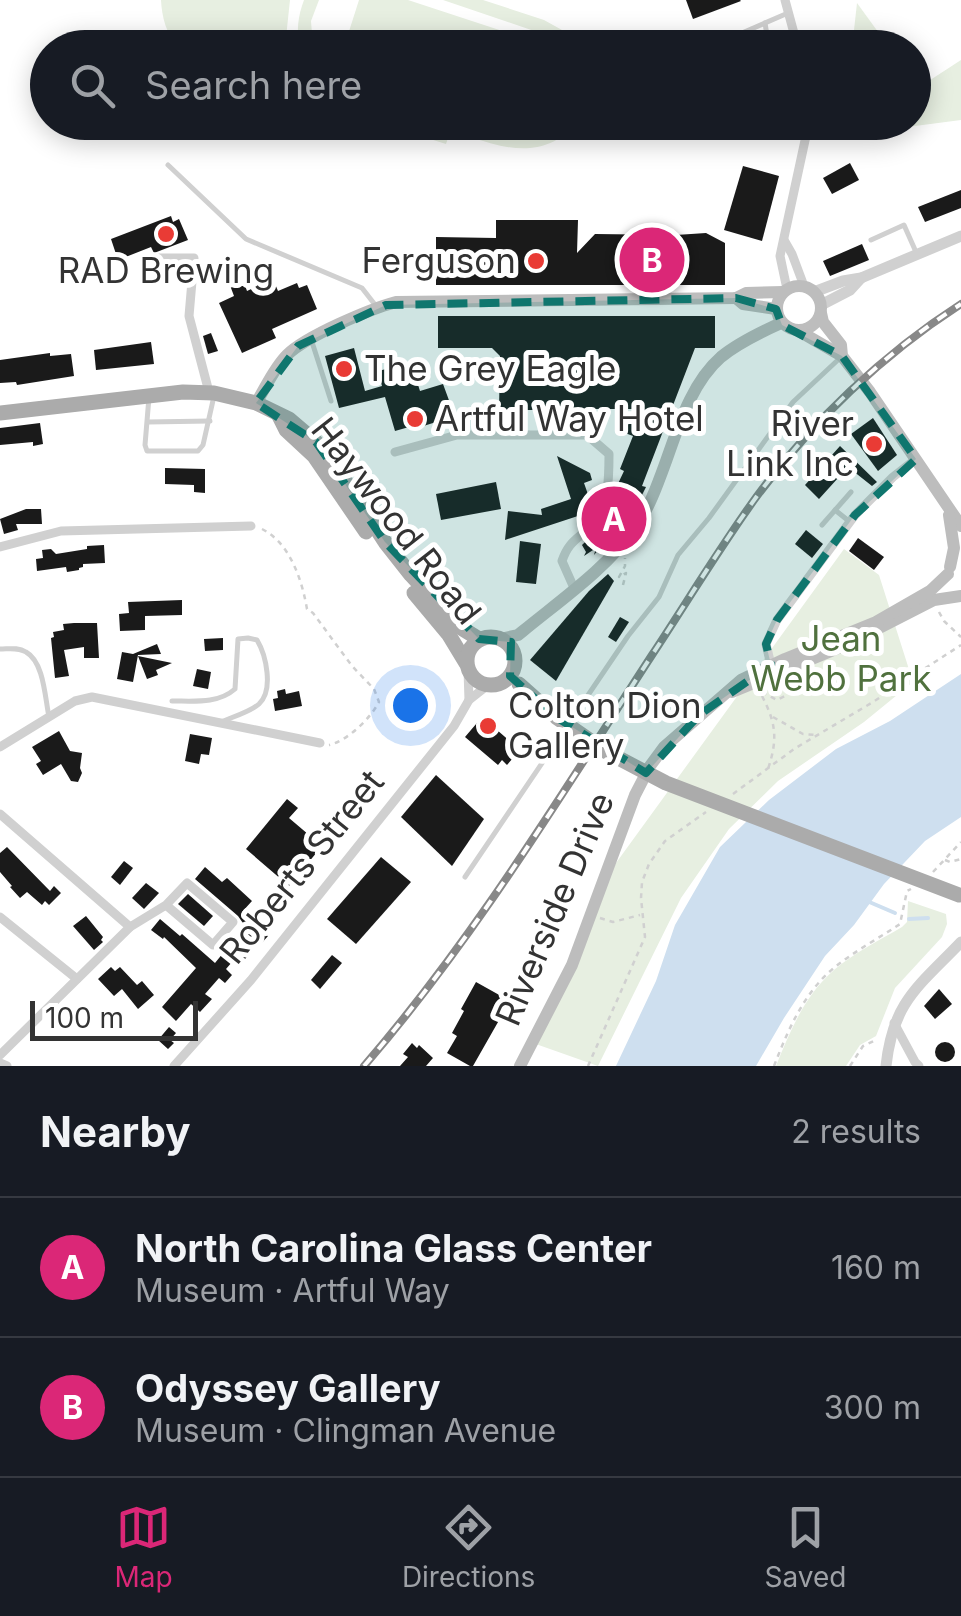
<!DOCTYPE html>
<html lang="en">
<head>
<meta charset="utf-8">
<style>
	body { margin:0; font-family:Inter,sans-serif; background:#242831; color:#f1f3f6 }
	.scale { position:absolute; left:30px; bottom:25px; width:168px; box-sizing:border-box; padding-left:10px; border:5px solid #333; border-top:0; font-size:28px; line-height:35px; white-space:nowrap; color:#333; -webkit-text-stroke:8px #fff; paint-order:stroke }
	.you { position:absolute; left:410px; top:705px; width:35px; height:35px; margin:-25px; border:8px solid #fff; border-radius:50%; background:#1a73e8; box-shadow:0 0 0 15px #1a73e833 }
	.badge { display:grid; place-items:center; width:65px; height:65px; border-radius:50%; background:#db2777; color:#fff; font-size:32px; font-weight:700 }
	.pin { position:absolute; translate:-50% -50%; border:5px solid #fff; box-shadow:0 2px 10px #0006 }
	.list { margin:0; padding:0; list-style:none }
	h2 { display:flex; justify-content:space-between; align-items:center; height:130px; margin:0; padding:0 40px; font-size:42px }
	h2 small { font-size:32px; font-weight:400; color:#9ea1a6 }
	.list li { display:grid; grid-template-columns:65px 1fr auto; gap:30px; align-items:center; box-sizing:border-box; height:140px; padding:0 40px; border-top:2px solid #363941 }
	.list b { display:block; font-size:38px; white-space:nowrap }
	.list p { margin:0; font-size:32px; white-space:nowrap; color:#9ea1a6 }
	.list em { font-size:32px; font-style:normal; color:#9ea1a6 }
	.icon { flex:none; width:55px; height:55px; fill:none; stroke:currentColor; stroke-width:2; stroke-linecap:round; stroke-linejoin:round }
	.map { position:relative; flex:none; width:961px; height:1066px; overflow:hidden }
	.search { position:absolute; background:#171b24; box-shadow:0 5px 25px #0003; left:30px; right:30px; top:30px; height:110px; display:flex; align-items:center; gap:25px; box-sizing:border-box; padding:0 35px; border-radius:55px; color:#9ea1a6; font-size:38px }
	.sheet { height:410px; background:#171b24 }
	nav { display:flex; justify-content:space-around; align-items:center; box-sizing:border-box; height:140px; border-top:2px solid #363941; background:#171b24; font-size:28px; color:#9ea1a6 }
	nav a { display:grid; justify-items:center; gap:5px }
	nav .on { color:#db2777 }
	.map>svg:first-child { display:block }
	.green { fill:#e7efe1 }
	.water { fill:#cedfef }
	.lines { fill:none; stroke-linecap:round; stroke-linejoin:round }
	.stream { stroke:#cedfef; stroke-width:4 }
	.building { fill:#1a1a1a }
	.path { stroke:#d0d0d0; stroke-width:2.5; stroke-dasharray:5 5; stroke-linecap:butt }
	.service { stroke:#d0d0d0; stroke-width:5 }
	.minor { stroke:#d0d0d0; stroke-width:9 }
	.tertiary { stroke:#d0d0d0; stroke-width:11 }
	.secondary { stroke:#bdbdbd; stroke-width:12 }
	.primary { stroke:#ababab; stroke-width:15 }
	.rail-casing { stroke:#888; stroke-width:8 }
	.rail { stroke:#fff; stroke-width:4; stroke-dasharray:11; stroke-linecap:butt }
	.primary-bridge { stroke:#ababab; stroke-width:15 }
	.marked { fill:#0f766e; fill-opacity:0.2; stroke:#0f766e; stroke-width:8; stroke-dasharray:20 12; stroke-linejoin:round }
	.poi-dot { fill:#e93b35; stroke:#fff; stroke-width:4 }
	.labels { text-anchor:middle; stroke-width:10; stroke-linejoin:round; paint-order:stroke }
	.poi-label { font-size:35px; fill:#333; stroke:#fff; text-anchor:start }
	.street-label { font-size:35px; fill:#333; stroke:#fff }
	.park-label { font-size:35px; fill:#50713e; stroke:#fff }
</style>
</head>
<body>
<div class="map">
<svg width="961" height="1066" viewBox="0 0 961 1066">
	<rect width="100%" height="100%" fill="#fff"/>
	<g class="green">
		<path d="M 161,0 L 290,0 L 285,47 L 179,47 C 166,34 162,18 161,0 Z"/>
		<path d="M 304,0 L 319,0 L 311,21 L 313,47 L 300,47 C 296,31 298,16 304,0 Z"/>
		<polygon points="359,0 408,0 542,44 541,48 344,47"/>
		<polygon points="443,0 483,0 544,20 562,30 578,47 562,47 555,40 540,33"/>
		<polygon points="857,3 889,47 857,47 853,39"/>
		<polygon points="961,60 961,120 892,129 889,123 914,122 914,82 918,88"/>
		<polygon points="379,123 420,123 450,132 446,144"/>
		<path d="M 432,123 L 472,123 L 506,134 L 523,137 L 539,134 L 559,123 L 576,123 C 536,171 481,139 432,123 Z"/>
		<polygon points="844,549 879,575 913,682 864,722 778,781 729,829 681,898 598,1066 533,1043 616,863"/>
		<path d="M 908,901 L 946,914 L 947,924 L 942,937 L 895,988 L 876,1036 L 860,1045 L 846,1066 L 776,1066 C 790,1031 805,995 834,970 C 854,953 880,940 902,927 L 907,922 Z"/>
	</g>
	<polygon class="water" points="961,674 961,817 925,841 884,884 854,925 825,956 784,1018 756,1066 616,1066 656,981 675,925 720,847 769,800 836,749 890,721"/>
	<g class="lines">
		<g class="stream">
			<polyline points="867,901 895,913"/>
			<polyline points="909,919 928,918"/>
		</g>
	</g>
	<g class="building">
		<polygon points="686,0 740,0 741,1 693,19"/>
		<polygon points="850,163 859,180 832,194 823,178"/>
		<polygon points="743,166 779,176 762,241 724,230"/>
		<polygon points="961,190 961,208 925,222 918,207"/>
		<polygon points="171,216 173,222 179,219 188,240 154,253 151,247 118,260 111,239"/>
		<polygon points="496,220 578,220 577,253 595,234 676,235 706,233 725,243 725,285 436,285 436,237 496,238"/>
		<polygon points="862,244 869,260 830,276 823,261"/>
		<polygon points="238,266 247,291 273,279 278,291 297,283 299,288 307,285 317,309 272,329 276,338 242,353 219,303 234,296 225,272"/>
		<polygon points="438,316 715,316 715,348 695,348 642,486 646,487 638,503 594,555 596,548 584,556 586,552 582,545 599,529 600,532 613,505 615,490 624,471 620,469 633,436 625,433 634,409 589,409 589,416 577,416 576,410 526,410 526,415 514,415 514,410 499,410 500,356 492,348 438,348"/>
		<polygon points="211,333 218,351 208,354 203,336"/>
		<polygon points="151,342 154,364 96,370 94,350"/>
		<polygon points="354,348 365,391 382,386 378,371 411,363 420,391 443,384 454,414 448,416 449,418 417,428 416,425 395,431 385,397 339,408 325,356"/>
		<polygon points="50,353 50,356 71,354 74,376 17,385 16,382 0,383 0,360"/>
		<polygon points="873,418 897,455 878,471 851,434"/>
		<polygon points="40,423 43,444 33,446 33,442 0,445 0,428"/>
		<polygon points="840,446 877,482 872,486 848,467 819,499 805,485"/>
		<polygon points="557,456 590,473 592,480 584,483 591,503 584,505 587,513 505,540 508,511 542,515 541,509 571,499"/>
		<polygon points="165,468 205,469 205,493 194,492 194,485 165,484"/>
		<polygon points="496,482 501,509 441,520 436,494"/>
		<polygon points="26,509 41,509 42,524 16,524 18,530 4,534 0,519"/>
		<polygon points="806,530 823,544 812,558 795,544"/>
		<polygon points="858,538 884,557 874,570 849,551"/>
		<polygon points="520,541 541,544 536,584 516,582"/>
		<polygon points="104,545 105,563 83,564 83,567 79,568 79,570 67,572 66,567 37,571 36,559 43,558 42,550 51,549 56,554 87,549 87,546"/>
		<polygon points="608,574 614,581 556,681 530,660 589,591"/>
		<polygon points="182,600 182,615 145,616 145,630 120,631 119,614 129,613 128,602"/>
		<polygon points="620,617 629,622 616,642 608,637"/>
		<polygon points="74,623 97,623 99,658 84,658 84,647 64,650 69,676 55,678 51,638 54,637 53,632 64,630 63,624"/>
		<polygon points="223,638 223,650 205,651 204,639"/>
		<polygon points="157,644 161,654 138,655 133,682 117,679 122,652 133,654"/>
		<polygon points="138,656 172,663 156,670 158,675 147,679"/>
		<polygon points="197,669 211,672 208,689 193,686"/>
		<polygon points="285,689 286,694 299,691 302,706 275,711 273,699 278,698 277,691"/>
		<polygon points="482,717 520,750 507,765 502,760 498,765 465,737"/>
		<polygon points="59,731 70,751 82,753 80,768 82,773 78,782 71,781 61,764 43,775 36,764 41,761 32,747"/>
		<polygon points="190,734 212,738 209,755 201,754 199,764 185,761"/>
		<polygon points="436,775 484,819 452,866 401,817"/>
		<polygon points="287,799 298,808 289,818 322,846 289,886 246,849"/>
		<polygon points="7,847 50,891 54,886 61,893 49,905 45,901 42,905 27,892 20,898 10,887 12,886 0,872 0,853"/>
		<polygon points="381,857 411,882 356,944 327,919"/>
		<polygon points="124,861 133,868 120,885 111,877"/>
		<polygon points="205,867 222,882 227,878 252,901 242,912 268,936 260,945 259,943 245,959 239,954 226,969 232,975 225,983 219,978 205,994 212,999 200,1012 191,1004 176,1021 162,1007 196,968 164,937 163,939 151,930 160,919 180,936 182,934 215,963 245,926 238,916 195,879"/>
		<polygon points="146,883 159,893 144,909 132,898"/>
		<polygon points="188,894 213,916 204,926 178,904"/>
		<polygon points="86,916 103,937 101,940 103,942 94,950 73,926"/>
		<polygon points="332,955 342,963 320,989 311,980"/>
		<polygon points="111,967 115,971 120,967 137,985 142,981 154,995 138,1009 122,989 114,996 98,979"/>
		<polygon points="476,982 510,1001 473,1066 470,1066 447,1053 457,1036 452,1033 464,1011 461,1009"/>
		<polygon points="939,989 952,1004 935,1019 924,1006"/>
		<polygon points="169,1027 176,1033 170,1040 174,1043 168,1049 158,1040"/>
		<circle cx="945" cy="1052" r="10"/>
		<polygon points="412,1043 417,1048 419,1045 433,1058 426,1066 400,1066 408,1057 403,1054"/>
	</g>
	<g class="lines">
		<g class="path">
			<path d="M 262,529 C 290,543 302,580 307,609 L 313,613 L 352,666 L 374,689 L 379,702 C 370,719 347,741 329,745"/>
			<polyline points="623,585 626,573 619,577 625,566 625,558"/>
			<polyline points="939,612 944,621 961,637"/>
			<polyline points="762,692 777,700 785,696 812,672"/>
			<path d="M 762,696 C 776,723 778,739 768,769"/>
			<polyline points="773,717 803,734 816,735"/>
			<polyline points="733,794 794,749 873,702 961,645"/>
			<polyline points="945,860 950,862 961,859"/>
			<polyline points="933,872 961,842"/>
			<polyline points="600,918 613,922 640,915"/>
			<polyline points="588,1066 645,937 641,898 642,882 649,864 665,841 706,812"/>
			<path d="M 774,1066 C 788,1030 804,992 835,967 C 855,951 879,938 900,924 L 907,891 L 911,889"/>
			<polyline points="850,1066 863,1046 876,1040"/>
		</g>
		<g class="service">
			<polyline points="765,23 769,48"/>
			<polyline points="745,48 742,33 788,13"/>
			<polyline points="168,165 246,239 362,288 376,306"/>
			<polyline points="871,240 904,225 916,252"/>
			<polyline points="312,342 331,401"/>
			<polyline points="149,397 145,445 147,451 198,451 203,445 214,396"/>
			<polyline points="148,422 210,421"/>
			<polyline points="835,510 850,522"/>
			<polyline points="822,525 851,492"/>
			<path d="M 0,649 C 9,649 18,647 26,652 C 44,662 45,698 49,717"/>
			<path d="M 172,701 C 194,701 218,704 235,689 L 238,639 L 248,638 L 257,640 C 266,655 274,690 259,704 C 250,712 232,717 221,722"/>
			<polyline points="465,877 628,636 659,597 678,555 709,518 793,402 840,358"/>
		</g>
		<g class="minor">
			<polyline points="785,0 798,48"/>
			<polyline points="784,240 792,254 804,286"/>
			<polyline points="160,258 194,258 189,316 209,392"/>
			<polyline points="787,289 780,256 809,122"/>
			<path d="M 395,452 L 457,435 L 587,435 L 609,454 C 609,477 609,507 593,524 C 579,539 569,540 562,561 L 574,588"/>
			<polyline points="0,547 61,531 251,526"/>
			<polyline points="771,665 766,644 777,620 855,515 893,477 916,459"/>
			<polyline points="468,670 469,700"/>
			<polyline points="0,747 75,701 92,697 320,743"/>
			<polyline points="0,814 130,927"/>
			<polyline points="0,917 77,979"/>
			<polyline points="894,1023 915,1062 919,1066"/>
			<polyline points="0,1055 130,927 166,905 187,883 233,922 213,945 166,905"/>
			<polyline points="0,1063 7,1066"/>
			<polyline points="174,1066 251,980 454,726 469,700 488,685"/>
		</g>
		<g class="tertiary">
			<polyline points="814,292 843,281 861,278 961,236"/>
			<polyline points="821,305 850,290 861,278"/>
			<path d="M 886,1066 C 893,1001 919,986 961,942"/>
		</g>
		<g class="secondary">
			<circle cx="799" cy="308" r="22"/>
			<polyline points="736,298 743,304 776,309"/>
			<polyline points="821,313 823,322 841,345 842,356 870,392 961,526"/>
			<polyline points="799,331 842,356"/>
			<path d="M 256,403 C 266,387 274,368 287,355 C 306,336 370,309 396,302 L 736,298 L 746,293 L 783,292"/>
			<polyline points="949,515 954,548 950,567"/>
			<path d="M 500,639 L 518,635 L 523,631 C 562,599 607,568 636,527 C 649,508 657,486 665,464 C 678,428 691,383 721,357 C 738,343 761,332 781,323"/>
			<polyline points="732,692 848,644 934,600 961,596"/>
			<polyline points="520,1066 572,965 635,795 650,766 664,747 741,680 785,659 876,622 930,591 948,574"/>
		</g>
		<g class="primary">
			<polyline points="0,413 183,392 214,393 256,403 289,419 316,442 342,476 385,542 411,575 458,626 479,639"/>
			<polyline points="279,416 286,430 314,456 366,532"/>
			<polyline points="414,593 449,635 466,663"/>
			<circle cx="491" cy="661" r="24"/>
		</g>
		<g class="rail-casing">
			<path id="rail" d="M 364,1066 C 474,939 561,795 652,655 C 687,602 720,547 757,496 C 812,422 883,354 961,304"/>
		</g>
		<use href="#rail" class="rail"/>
		<polyline class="primary-bridge" points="519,684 556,717 605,751 666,783 959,895"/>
	</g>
	<path class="marked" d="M 736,298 L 776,309 L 782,325 L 842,356 L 916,459 L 855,515 L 777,620 L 766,644 L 771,665 L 699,715 L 646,773 L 556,717 L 510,676 L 511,642 L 479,639 L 385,542 L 316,442 L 256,403 L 298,346 L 386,305 Z"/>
	<g class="poi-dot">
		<circle cx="166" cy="234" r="10"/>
		<circle cx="536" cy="261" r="10"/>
		<circle cx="344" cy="369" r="10"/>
		<circle cx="415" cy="419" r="10"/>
		<circle cx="874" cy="444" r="10"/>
		<circle cx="488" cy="726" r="10"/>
	</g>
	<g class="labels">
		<g class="poi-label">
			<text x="516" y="273" text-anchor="end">Ferguson</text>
			<text x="166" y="283" text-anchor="middle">RAD Brewing</text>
			<text x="364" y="381">The Grey Eagle</text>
			<text x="435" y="431">Artful Way Hotel</text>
			<text x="854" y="436" text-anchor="end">River<tspan x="854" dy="40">Link Inc</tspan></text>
			<text x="508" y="718">Colton Dion<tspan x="508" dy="40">Gallery</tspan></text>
		</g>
		<g class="street-label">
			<text transform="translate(396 521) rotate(52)" y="12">Haywood Road</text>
			<text transform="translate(302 867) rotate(-51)" y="12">Roberts Street</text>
			<text transform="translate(555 909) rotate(-67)" y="12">Riverside Drive</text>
		</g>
		<g class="park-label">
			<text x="841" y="651">Jean<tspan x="841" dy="40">Webb Park</tspan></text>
		</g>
	</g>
</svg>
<div class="scale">100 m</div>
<div class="you"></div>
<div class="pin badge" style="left:614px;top:519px">A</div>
<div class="pin badge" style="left:652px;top:260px">B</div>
<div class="search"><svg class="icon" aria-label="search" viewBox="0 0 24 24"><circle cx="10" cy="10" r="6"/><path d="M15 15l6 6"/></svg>Search here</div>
</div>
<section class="sheet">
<h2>Nearby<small>2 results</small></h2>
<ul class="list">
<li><span class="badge">A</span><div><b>North Carolina Glass Center</b><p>Museum · Artful Way</p></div><em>160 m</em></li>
<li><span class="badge">B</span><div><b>Odyssey Gallery</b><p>Museum · Clingman Avenue</p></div><em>300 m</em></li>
</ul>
</section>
<nav>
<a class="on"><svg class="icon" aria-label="map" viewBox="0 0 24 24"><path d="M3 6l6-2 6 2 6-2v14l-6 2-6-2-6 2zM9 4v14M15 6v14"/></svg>Map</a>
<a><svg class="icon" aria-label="directions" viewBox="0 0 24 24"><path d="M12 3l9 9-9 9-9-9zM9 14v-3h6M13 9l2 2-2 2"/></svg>Directions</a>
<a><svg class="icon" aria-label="saved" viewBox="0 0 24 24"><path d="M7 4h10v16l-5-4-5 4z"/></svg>Saved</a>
</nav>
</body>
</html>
